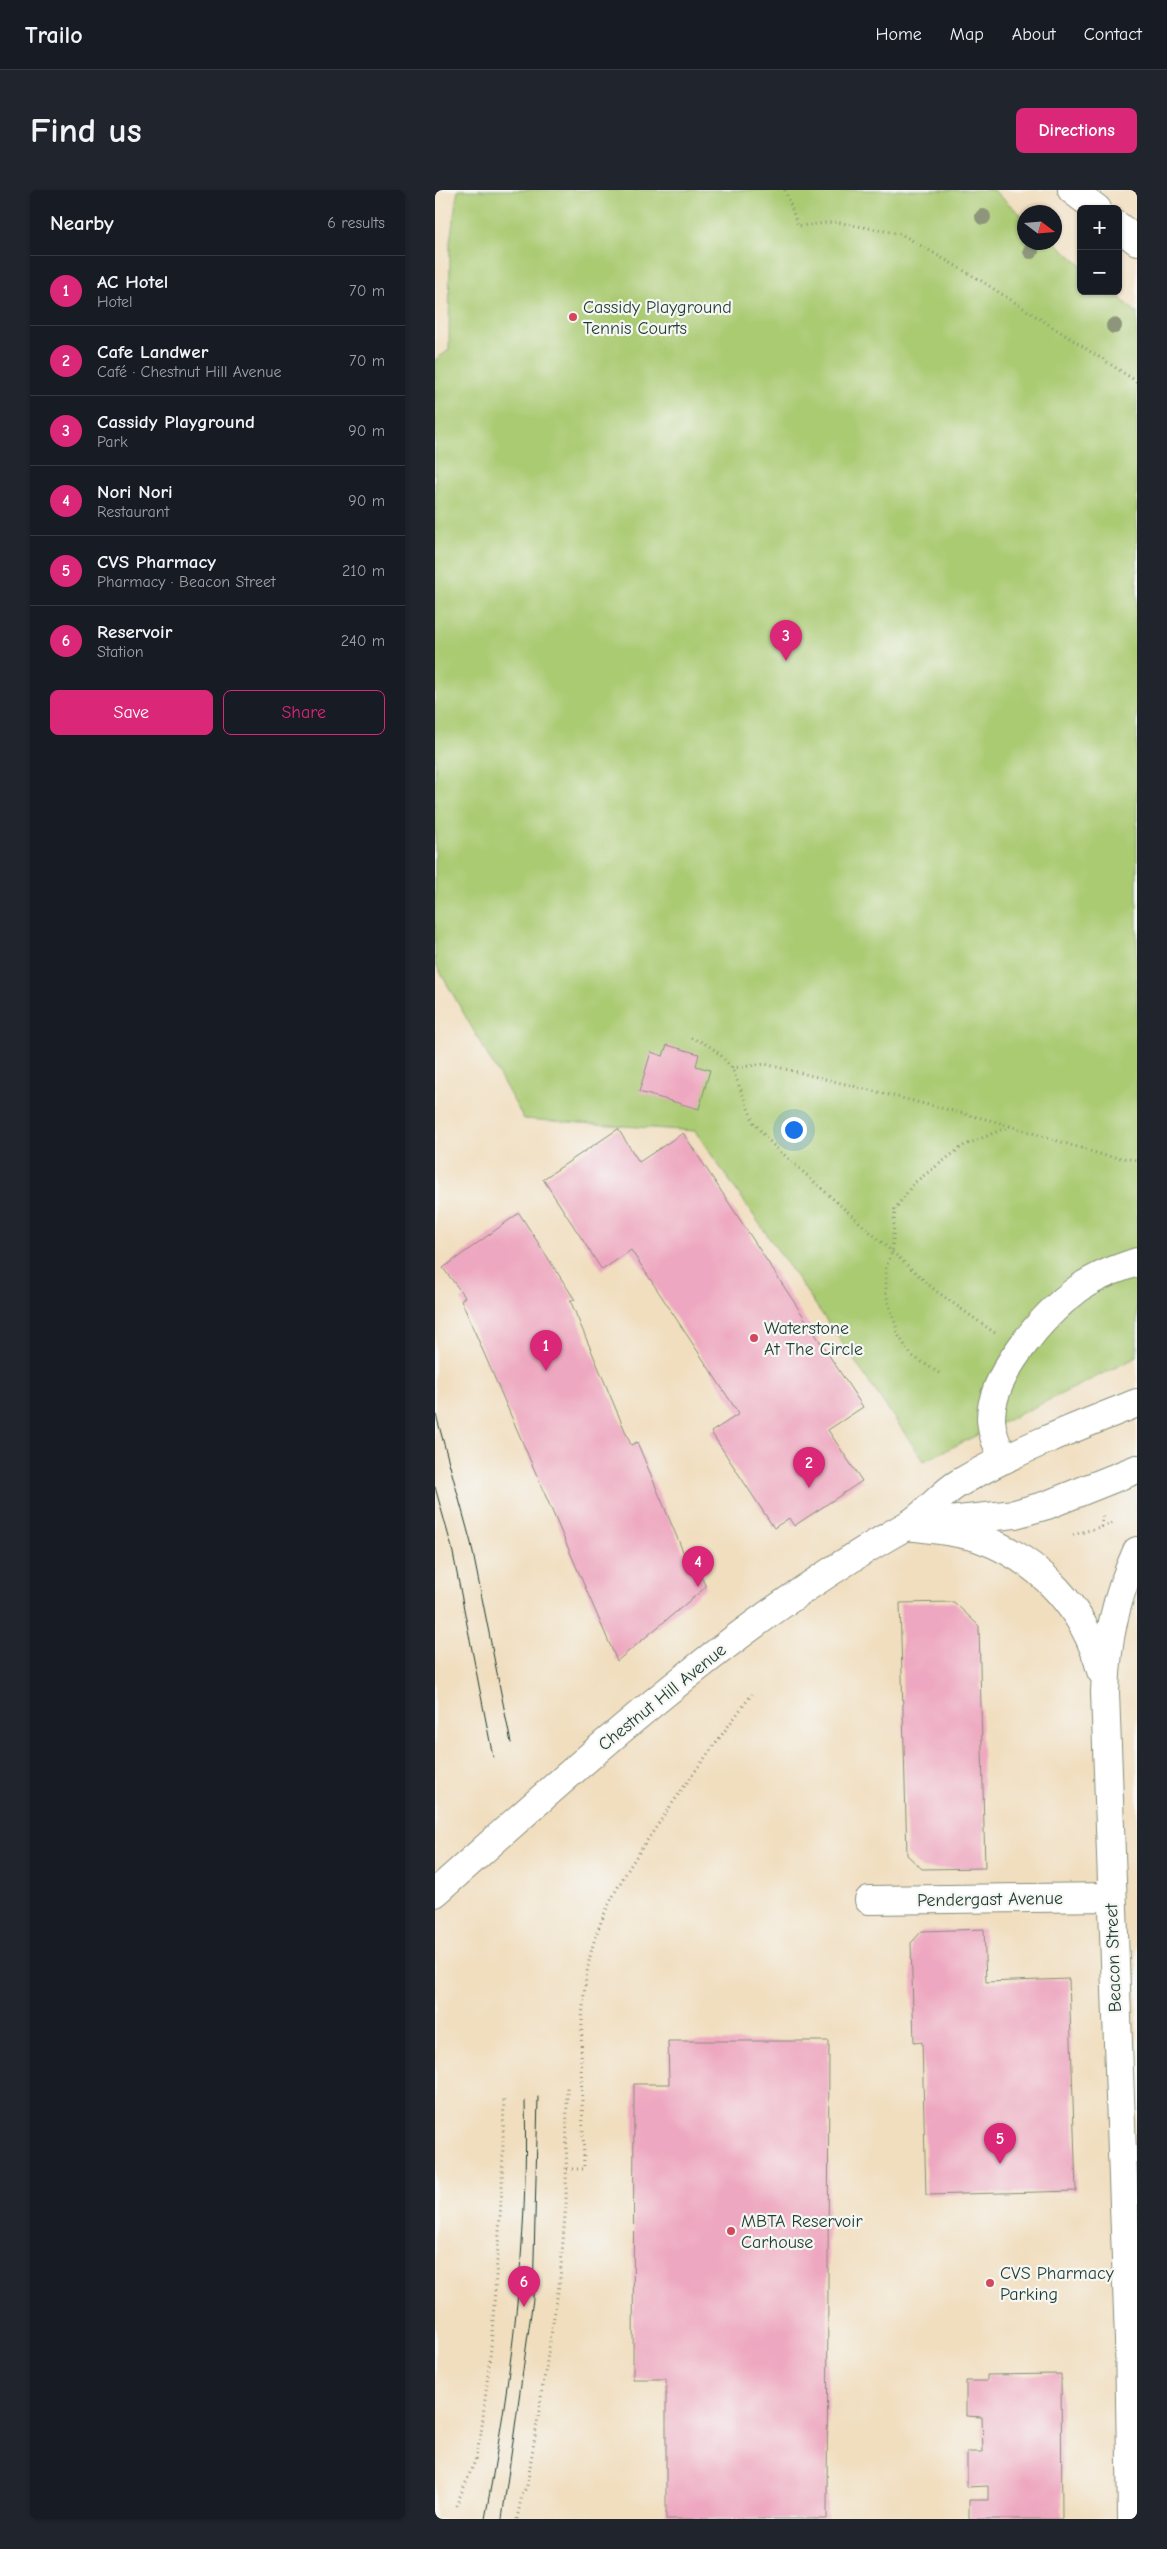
<!DOCTYPE html>
<html lang="en">
<head>
<meta charset="utf-8">
<style>
	body { margin:0; font-family:"Comic Neue",sans-serif; background:#20242c; color:#f1f3f6 }
	.controls { position:absolute; right:15px; top:15px; display:grid; overflow:hidden; border-radius:8px; box-shadow:0 1px 4px #0004 }
	.controls button { width:45px; height:45px; display:grid; place-items:center; padding:0; border:0; border-bottom:1px solid #363941; background:#171b24; color:#f1f3f6; font:25px sans-serif }
	.compass { position:absolute; left:582px; top:15px; width:45px; height:45px; border-radius:50%; background:#171b24; box-shadow:0 1px 4px #0004; rotate:106deg }
	.you { position:absolute; left:358px; top:939px; width:18px; height:18px; margin:-12px; border:4px solid #fff; border-radius:50%; background:#1a73e8; box-shadow:0 0 0 8px #1a73e833 }
	.badge { display:grid; place-items:center; width:32px; height:32px; border-radius:50%; background:#db2777; color:#fff; font-size:16px; font-weight:700 }
	.pin { position:absolute; translate:-50% -41px; filter:drop-shadow(0 1px 2px #0008) }
	.pin::after { content:''; position:absolute; top:26px; width:18px; height:15px; background:inherit; clip-path:polygon(0 0,100% 0,50% 100%) }
	.list { margin:0; padding:0; list-style:none }
	h2 { display:flex; justify-content:space-between; align-items:center; height:65px; margin:0; padding:0 20px; font-size:21px }
	h2 small { font-size:16px; font-weight:400; color:#9ea1a6 }
	.list li { display:grid; grid-template-columns:32px 1fr auto; gap:15px; align-items:center; box-sizing:border-box; height:70px; padding:0 20px; border-top:1px solid #363941 }
	.list b { display:block; font-size:19px; white-space:nowrap }
	.list p { margin:0; font-size:16px; white-space:nowrap; color:#9ea1a6 }
	.list em { font-size:16px; font-style:normal; color:#9ea1a6 }
	.actions { display:flex; gap:10px; padding:15px 20px }
	.actions a { flex:1; padding:11px 0; border:1px solid #db2777; border-radius:8px; text-align:center; font-size:18px; color:#db2777 }
	.actions .main { background:#db2777; color:#fff }
	.map { position:relative; flex:none; width:702px; height:2329px; overflow:hidden; border-radius:8px }
	header { display:flex; align-items:center; gap:30px; box-sizing:border-box; height:70px; padding:0 25px; background:#171b24; border-bottom:1px solid #363941 }
	header strong { font-size:24px }
	nav { display:flex; gap:28px; margin-inline-start:auto; font-size:18px }
	.intro { display:flex; align-items:center; justify-content:space-between; box-sizing:border-box; height:120px; padding:0 30px }
	h1 { margin:0; font-size:35px }
	.button { padding:12px 22px; border-radius:8px; background:#db2777; color:#fff; font-size:18px; font-weight:700 }
	main { display:flex; gap:30px; padding:0 30px }
	aside { flex:1; background:#171b24; border-radius:8px; box-shadow:0 1px 4px #0004 }
	.map>svg:first-child { display:block }
	.green { fill:#abcb73; stroke:#658454 }
	.building { fill:#eea7c0 }
	.lines { fill:none; stroke-linecap:round; stroke-linejoin:round }
	.minor-casing { stroke:#888e7a; stroke-width:30 }
	.major-casing { stroke:#888e7a; stroke-width:30 }
	.path { stroke:#888e7a; stroke-width:3; stroke-dasharray:1 4; stroke-linecap:butt }
	.minor { stroke:#fff; stroke-width:28 }
	.major { stroke:#fff; stroke-width:28 }
	.tram { stroke:#1f3d34; stroke-width:1 }
	.tree { fill:#8d957a }
	.poi-dot { fill:#d1495b; stroke:#f6f6f2; stroke-width:2 }
	.labels { text-anchor:middle; stroke-width:4.5; stroke-linejoin:round; paint-order:stroke }
	.poi-label { font-size:18px; fill:#1f3d34; stroke:#f6f6f2; text-anchor:start }
	.street-label { font-size:18px; fill:#1f3d34; stroke:#f6f6f2 }
</style>
</head>
<body>
<header>
<strong>Trailo</strong>
<nav><a>Home</a><a>Map</a><a>About</a><a>Contact</a></nav>
</header>
<div class="intro"><h1>Find us</h1><a class="button">Directions</a></div>
<main>
<aside>
<h2>Nearby<small>6 results</small></h2>
<ul class="list">
<li><span class="badge">1</span><div><b>AC Hotel</b><p>Hotel</p></div><em>70 m</em></li>
<li><span class="badge">2</span><div><b>Cafe Landwer</b><p>Café · Chestnut Hill Avenue</p></div><em>70 m</em></li>
<li><span class="badge">3</span><div><b>Cassidy Playground</b><p>Park</p></div><em>90 m</em></li>
<li><span class="badge">4</span><div><b>Nori Nori</b><p>Restaurant</p></div><em>90 m</em></li>
<li><span class="badge">5</span><div><b>CVS Pharmacy</b><p>Pharmacy · Beacon Street</p></div><em>210 m</em></li>
<li><span class="badge">6</span><div><b>Reservoir</b><p>Station</p></div><em>240 m</em></li>
</ul>
<div class="actions"><a class="main">Save</a><a>Share</a></div>
</aside>
<div class="map">
<svg width="702" height="2329" viewBox="0 0 702 2329">
	<rect width="100%" height="100%" fill="#f6f6f2"/>
	<filter id="ink" filterUnits="userSpaceOnUse"><feTurbulence type="fractalNoise" baseFrequency=".02" numOctaves="2"/><feDisplacementMap in="SourceGraphic" scale="10" xChannelSelector="R" yChannelSelector="G"/><feConvolveMatrix kernelMatrix="1 2 1 2 8 2 1 2 1" color-interpolation-filters="sRGB"/></filter>
	<filter id="wash" filterUnits="userSpaceOnUse"><feTurbulence type="fractalNoise" baseFrequency=".0096" numOctaves="4" result="noise"/><feDisplacementMap in="SourceGraphic" scale="20" xChannelSelector="R" yChannelSelector="G"/><feGaussianBlur stdDeviation="1.12" result="paint"/><feColorMatrix in="noise" values="0 0 0 0 0 0 0 0 0 0 0 0 0 0 0 0 0 1.4 0 .05"/><feComposite in="paint" operator="in"/></filter>
	<g filter="url(#wash)">
		<rect width="100%" height="100%" fill="#f1debf"/>
		<polygon class="green" points="23,0 558,0 589,27 590,52 620,52 646,75 646,101 677,101 702,123 702,1167 489,1271 260,941 89,929 0,773 0,170 14,160 15,51"/>
		<g id="blocks">
			<g class="building">
				<polygon points="232,855 264,864 261,876 275,880 264,919 204,902 216,862 228,866"/>
				<polygon points="183,939 204,972 248,943 428,1217 393,1240 427,1291 359,1336 354,1328 339,1338 276,1242 304,1224 196,1060 167,1080 108,989"/>
				<polygon points="84,1023 140,1110 135,1110 196,1255 202,1252 252,1371 258,1369 271,1397 182,1471 26,1110 30,1107 8,1078"/>
				<polygon points="519,1412 544,1436 550,1678 487,1679 472,1665 465,1413"/>
				<polygon points="549,1739 551,1792 634,1789 641,2001 491,2005 487,1852 479,1853 476,1753 487,1741"/>
				<polygon points="233,1851 394,1851 392,2329 231,2329 231,2189 198,2189 199,1894 234,1894"/>
				<polygon points="626,2184 627,2329 534,2329 534,2310 553,2310 553,2296 532,2297 532,2262 548,2262 547,2227 531,2226 531,2191 552,2191 552,2185"/>
			</g>
		</g>
	</g>
	<g filter="url(#ink)">
		<use href="#blocks" fill-opacity="0" stroke="#888e7a" stroke-width="1"/>
		<g class="lines">
			<g class="minor-casing">
				<g id="minor">
					<path d="M 570,1269 C 562,1257 557,1244 556,1230 C 555,1185 609,1124 643,1099 C 661,1086 681,1079 702,1072"/>
					<polyline points="434,1710 677,1707"/>
				</g>
			</g>
			<g class="major-casing">
				<g id="major">
					<polyline points="637,0 662,19"/>
					<polyline points="683,36 702,51"/>
					<polyline points="504,1332 580,1324 612,1315 702,1279"/>
					<path d="M 472,1336 C 496,1339 522,1341 544,1348 C 604,1369 651,1420 666,1481"/>
					<path d="M 0,1703 C 149,1571 296,1434 471,1336 C 491,1325 505,1304 524,1293 C 581,1260 641,1237 702,1213"/>
					<path d="M 697,2329 L 694,2150 L 670,1502 C 672,1448 680,1410 702,1361"/>
				</g>
			</g>
			<g class="path">
				<polyline points="350,0 363,36 401,32 466,44 545,90 698,189 702,193"/>
				<path d="M 256,848 C 276,854 284,863 297,878 L 319,933 L 337,954 L 501,1101 L 560,1143"/>
				<polyline points="297,878 330,874 562,932 671,966 702,970"/>
				<polyline points="504,1183 476,1165 464,1146 451,1104 451,1077 457,1062 460,1019 479,993 528,956 575,936"/>
				<polyline points="666,1337 668,1325"/>
				<polyline points="638,1345 679,1333"/>
				<path d="M 132,1979 L 149,1979 C 148,1910 141,1838 154,1771 C 165,1718 196,1674 226,1630 C 255,1587 286,1546 317,1504"/>
				<polyline points="21,2316 40,2271 46,2244 56,2158 67,1998 69,1907"/>
				<polyline points="82,2329 87,2305 92,2296 125,2089 131,2013 132,1895"/>
			</g>
			<use href="#minor" class="minor"/>
			<use href="#major" class="major"/>
			<g class="tram">
				<polyline points="0,1221 36,1353 76,1553"/>
				<polyline points="0,1297 17,1358 58,1567"/>
				<path d="M 50,2329 C 76,2190 94,2052 90,1911"/>
				<polyline points="67,2329 98,2109 103,1907"/>
			</g>
		</g>
		<g class="tree">
			<circle cx="548" cy="27" r="8"/>
			<circle cx="596" cy="61" r="8"/>
			<circle cx="679" cy="136" r="8"/>
		</g>
	</g>
	<g class="poi-dot">
		<circle cx="138" cy="127" r="5"/>
		<circle cx="319" cy="1148" r="5"/>
		<circle cx="296" cy="2041" r="5"/>
		<circle cx="555" cy="2093" r="5"/>
	</g>
	<g class="labels">
		<g class="poi-label">
			<text x="148" y="123">Cassidy Playground<tspan x="148" dy="21">Tennis Courts</tspan></text>
			<text x="329" y="1144">Waterstone<tspan x="329" dy="21">At The Circle</tspan></text>
			<text x="306" y="2037">MBTA Reservoir<tspan x="306" dy="21">Carhouse</tspan></text>
			<text x="565" y="2089">CVS Pharmacy<tspan x="565" dy="21">Parking</tspan></text>
		</g>
		<g class="street-label">
			<text transform="translate(227 1507) rotate(-39)" y="6">Chestnut Hill Avenue</text>
			<text transform="translate(555 1709) rotate(-1)" y="6">Pendergast Avenue</text>
			<text transform="translate(678 1768) rotate(-92)" y="6">Beacon Street</text>
		</g>
	</g>
</svg>
<div class="controls">
<button>+</button>
<button>−</button>
</div>
<svg class="compass" viewBox="-18 -18 36 36"><path d="M0-13l5 13h-10z" fill="#e53935"/><path d="M0 13l5-13h-10z" fill="#9ea1a6"/></svg>
<div class="you"></div>
<div class="pin badge" style="left:111px;top:1181px">1</div>
<div class="pin badge" style="left:374px;top:1298px">2</div>
<div class="pin badge" style="left:351px;top:471px">3</div>
<div class="pin badge" style="left:263px;top:1397px">4</div>
<div class="pin badge" style="left:565px;top:1974px">5</div>
<div class="pin badge" style="left:89px;top:2117px">6</div>
</div>
</main>
</body>
</html>
